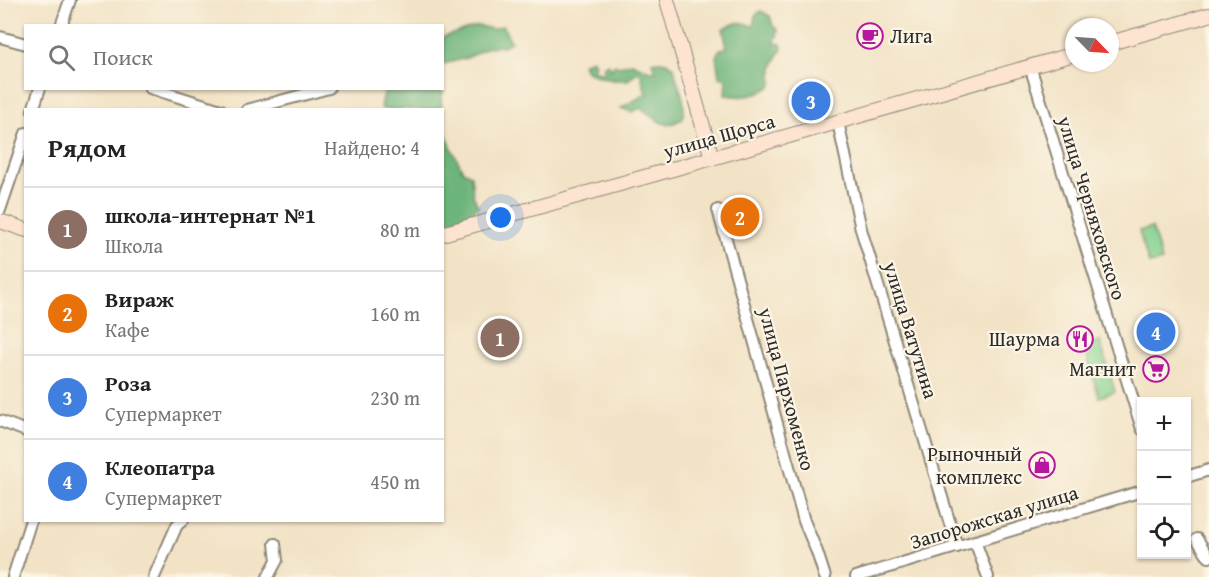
<!DOCTYPE html>
<html lang="ru">
<head>
<meta charset="utf-8">
<style>
	body { margin:0; font-family:"Gentium Book Plus",serif; background:#f2f2f2; color:#222 }
	.controls { position:absolute; right:18px; bottom:18px; display:grid; overflow:hidden; border-radius:0px; box-shadow:0 2px 4px #0004 }
	.controls button { width:54px; height:54px; display:grid; place-items:center; padding:0; border:0; border-bottom:2px solid #e0e0e0; background:#fff; color:#222; font:30px sans-serif }
	.compass { position:absolute; left:1065px; top:18px; width:54px; height:54px; border-radius:50%; background:#fff; box-shadow:0 2px 4px #0004; rotate:115deg }
	.you { position:absolute; left:501px; top:218px; width:21px; height:21px; margin:-15px; border:4px solid #fff; border-radius:50%; background:#1a73e8; box-shadow:0 0 0 9px #1a73e833 }
	.badge { display:grid; place-items:center; width:39px; height:39px; border-radius:50%; background:#b5179e; color:#fff; font-size:20px; font-weight:700 }
	.pin { position:absolute; translate:-50% -50%; border:3px solid #fff; box-shadow:0 2px 6px #0006 }
	.list { margin:0; padding:0; list-style:none }
	h2 { display:flex; justify-content:space-between; align-items:center; height:78px; margin:0; padding:0 24px; font-size:26px }
	h2 small { font-size:20px; font-weight:400; color:#767676 }
	.list li { display:grid; grid-template-columns:39px 1fr auto; gap:18px; align-items:center; box-sizing:border-box; height:84px; padding:0 24px; border-top:2px solid #e0e0e0 }
	.list b { display:block; font-size:22px; white-space:nowrap }
	.list p { margin:0; font-size:20px; white-space:nowrap; color:#767676 }
	.list em { font-size:20px; font-style:normal; color:#767676 }
	.icon { flex:none; width:33px; height:33px; fill:none; stroke:currentColor; stroke-width:2; stroke-linecap:round; stroke-linejoin:round }
	.map { position:relative; flex:none; width:1209px; height:577px; overflow:hidden }
	.search { position:absolute; background:#fff; box-shadow:0 2px 4px #0004; left:24px; top:24px; width:420px; height:66px; display:flex; align-items:center; gap:15px; box-sizing:border-box; padding:0 21px; border-radius:0px; color:#767676; font-size:22px }
	.panel { position:absolute; background:#fff; box-shadow:0 2px 4px #0004; left:24px; top:108px; width:420px; height:414px; border-radius:0px }
	.map>svg:first-child { display:block }
	.green { fill:#87d28f; stroke:#597e5d; stroke-width:1.5 }
	.forest { fill:#6db47a; stroke:#4c7052; stroke-width:1.5 }
	.lines { fill:none; stroke-linecap:round; stroke-linejoin:round }
	.street-casing { stroke:#8e8778; stroke-width:14 }
	.secondary-casing { stroke:#8e8778; stroke-width:16 }
	.street { stroke:#fff; stroke-width:10 }
	.secondary { stroke:#fde4d1; stroke-width:14 }
	.labels { text-anchor:middle; stroke-width:4.5; stroke-linejoin:round; paint-order:stroke }
	.poi-label { font-size:20px; fill:#2b2b2b; stroke:#fcf5e5; text-anchor:end }
	.street-label { font-size:20px; fill:#2b2b2b; stroke:#fcf5e5 }
</style>
</head>
<body>
<div class="map">
<svg width="1209" height="577" viewBox="0 0 1209 577">
	<rect width="100%" height="100%" fill="#fcf5e5"/>
	<filter id="ink" filterUnits="userSpaceOnUse"><feTurbulence type="fractalNoise" baseFrequency=".0167" numOctaves="2"/><feDisplacementMap in="SourceGraphic" scale="12" xChannelSelector="R" yChannelSelector="G"/><feConvolveMatrix kernelMatrix="1 2 1 2 8 2 1 2 1" color-interpolation-filters="sRGB"/></filter>
	<filter id="wash" filterUnits="userSpaceOnUse"><feTurbulence type="fractalNoise" baseFrequency=".008" numOctaves="4" result="noise"/><feDisplacementMap in="SourceGraphic" scale="24" xChannelSelector="R" yChannelSelector="G"/><feGaussianBlur stdDeviation="1.35" result="paint"/><feColorMatrix in="noise" values="0 0 0 0 0 0 0 0 0 0 0 0 0 0 0 0 0 1.4 0 .05"/><feComposite in="paint" operator="in"/></filter>
	<g filter="url(#wash)">
		<rect width="100%" height="100%" fill="#f2e3c6"/>
		<g class="green">
			<polygon points="1152,228 1162,261 1149,264 1139,231"/>
			<polygon points="1100,341 1115,392 1099,397 1084,346"/>
		</g>
		<g class="forest">
			<path d="M 761,11 L 770,16 L 773,26 L 778,30 L 777,36 L 774,43 L 781,44 L 782,49 C 773,63 772,68 772,85 C 757,97 744,98 725,95 L 726,79 L 719,77 L 716,56 L 720,49 L 727,48 L 723,29 C 735,23 740,19 753,27 L 755,16 Z"/>
			<polygon points="478,26 493,29 503,26 511,42 503,46 488,47 467,58 443,64 443,37"/>
			<path d="M 592,59 L 595,63 L 593,71 L 605,72 L 603,66 L 609,64 L 611,70 L 615,64 L 619,66 L 632,63 L 650,71 L 656,71 L 652,62 C 662,60 667,61 674,67 C 677,89 687,94 683,119 L 669,125 L 660,122 L 641,108 L 631,112 L 621,108 L 646,94 L 641,75 L 637,72 L 628,80 L 612,80 L 588,73 L 582,64 Z"/>
			<polygon points="383,89 442,89 443,92 441,100 446,134 453,151 463,171 471,175 473,195 478,206 474,211 443,225 442,110 382,109 381,105 385,91"/>
		</g>
	</g>
	<g filter="url(#ink)">
		<g class="lines">
			<g class="street-casing">
				<g id="street">
					<polyline points="61,26 70,0"/>
					<polyline points="0,37 26,44"/>
					<polyline points="1030,66 1142,429"/>
					<polyline points="150,88 221,110"/>
					<polyline points="33,110 40,88"/>
					<polyline points="247,110 329,88"/>
					<polyline points="838,122 861,229 957,547"/>
					<polyline points="0,210 26,133"/>
					<polyline points="718,210 804,521 817,552 825,577"/>
					<polyline points="0,421 26,431"/>
					<polyline points="1186,477 1209,470"/>
					<polyline points="1197,539 1209,557"/>
					<polyline points="975,541 988,577"/>
					<polyline points="13,577 31,520"/>
					<polyline points="154,577 177,525 183,520"/>
					<polyline points="268,577 277,560 275,544"/>
					<polyline points="856,577 1142,491"/>
				</g>
			</g>
			<g class="secondary-casing">
				<g id="secondary">
					<polyline points="667,0 712,158"/>
					<polyline points="1110,43 1209,15"/>
					<polyline points="0,221 26,230"/>
					<polyline points="442,234 712,158 1074,54"/>
				</g>
			</g>
			<use href="#street" class="street"/>
			<use href="#secondary" class="secondary"/>
		</g>
	</g>
	<defs>
		<g id="cafe-ring" transform="scale(1.35)"><circle r="9.5" fill="#fcf5e5" stroke="#b5179e" stroke-width="1.5"/><path d="M-5.5-4.5H6V0H3Q3 3.5 0 3.5H-2.5Q-5.5 3.5-5.5 0ZM3-3.2v2h1.7v-2ZM-6 4.5H4V6H-6Z" fill="#b5179e"/></g>
		<g id="restaurant-ring" transform="scale(1.35)"><circle r="9.5" fill="#fcf5e5" stroke="#b5179e" stroke-width="1.5"/><path d="M-5-6h1v4h1v-4h1v4h1v-4h1v5L-1.5 .5V6h-2V.5L-5-1ZM5-6V6H3V1.5H1.5Q1.5-4 5-6Z" fill="#b5179e"/></g>
		<g id="supermarket-ring" transform="scale(1.35)"><circle r="9.5" fill="#fcf5e5" stroke="#b5179e" stroke-width="1.5"/><path d="M-6-5.5h2.5l.6 2H6L4.5 2H-2.5L-4.4-4H-6ZM-1.5 3.2a1.3 1.3 0 1 0 .1 0ZM3 3.2a1.3 1.3 0 1 0 .1 0Z" fill="#b5179e"/></g>
		<g id="shop-ring" transform="scale(1.35)"><circle r="9.5" fill="#fcf5e5" stroke="#b5179e" stroke-width="1.5"/><path d="M-5-2.5h2.3a2.7 3.5 0 0 1 5.4 0H5L5.5 6h-11ZM-1.5-2.5h3a1.5 2.3 0 0 0-3 0Z" fill="#b5179e"/></g>
	</defs>
	<g fill-rule="evenodd">
		<use href="#cafe-ring" x="870" y="36"/>
		<use href="#restaurant-ring" x="1080" y="339"/>
		<use href="#supermarket-ring" x="1156" y="369"/>
		<use href="#shop-ring" x="1042" y="465"/>
	</g>
	<g class="labels">
		<g class="poi-label">
			<text x="890" y="43" text-anchor="start">Лига</text>
			<text x="1060" y="346">Шаурма</text>
			<text x="1136" y="376">Магнит</text>
			<text x="1022" y="461">Рыночный<tspan x="1022" dy="23">комплекс</tspan></text>
		</g>
		<g class="street-label">
			<text transform="translate(719 136) rotate(-16)" y="7">улица Щорса</text>
			<text transform="translate(1092 208) rotate(73)" y="7">улица Черняховского</text>
			<text transform="translate(911 330) rotate(73)" y="7">улица Ватутина</text>
			<text transform="translate(787 389) rotate(75)" y="7">улица Пархоменко</text>
			<text transform="translate(994 517) rotate(-17)" y="7">Запорожская улица</text>
		</g>
	</g>
</svg>
<div class="controls">
<button>+</button>
<button>−</button>
<button><svg class="icon" aria-label="locate" viewBox="0 0 24 24"><circle cx="12" cy="12" r="6"/><path d="M12 2v4M12 18v4M2 12h4M18 12h4"/></svg></button>
</div>
<svg class="compass" viewBox="-18 -18 36 36"><path d="M0-13l5 13h-10z" fill="#e53935"/><path d="M0 13l5-13h-10z" fill="#767676"/></svg>
<div class="you"></div>
<div class="pin badge" style="left:500px;top:338px;background:#8d6e63">1</div>
<div class="pin badge" style="left:740px;top:217px;background:#e8710a">2</div>
<div class="pin badge" style="left:811px;top:101px;background:#3f7fe0">3</div>
<div class="pin badge" style="left:1156px;top:332px;background:#3f7fe0">4</div>
<div class="search"><svg class="icon" aria-label="search" viewBox="0 0 24 24"><circle cx="10" cy="10" r="6"/><path d="M15 15l6 6"/></svg>Поиск</div>
<section class="panel">
<h2>Рядом<small>Найдено: 4</small></h2>
<ul class="list">
<li><span class="badge" style="background:#8d6e63">1</span><div><b>школа-интернат №1</b><p>Школа</p></div><em>80 m</em></li>
<li><span class="badge" style="background:#e8710a">2</span><div><b>Вираж</b><p>Кафе</p></div><em>160 m</em></li>
<li><span class="badge" style="background:#3f7fe0">3</span><div><b>Роза</b><p>Супермаркет</p></div><em>230 m</em></li>
<li><span class="badge" style="background:#3f7fe0">4</span><div><b>Клеопатра</b><p>Супермаркет</p></div><em>450 m</em></li>
</ul>
</section>
</div>
</body>
</html>
